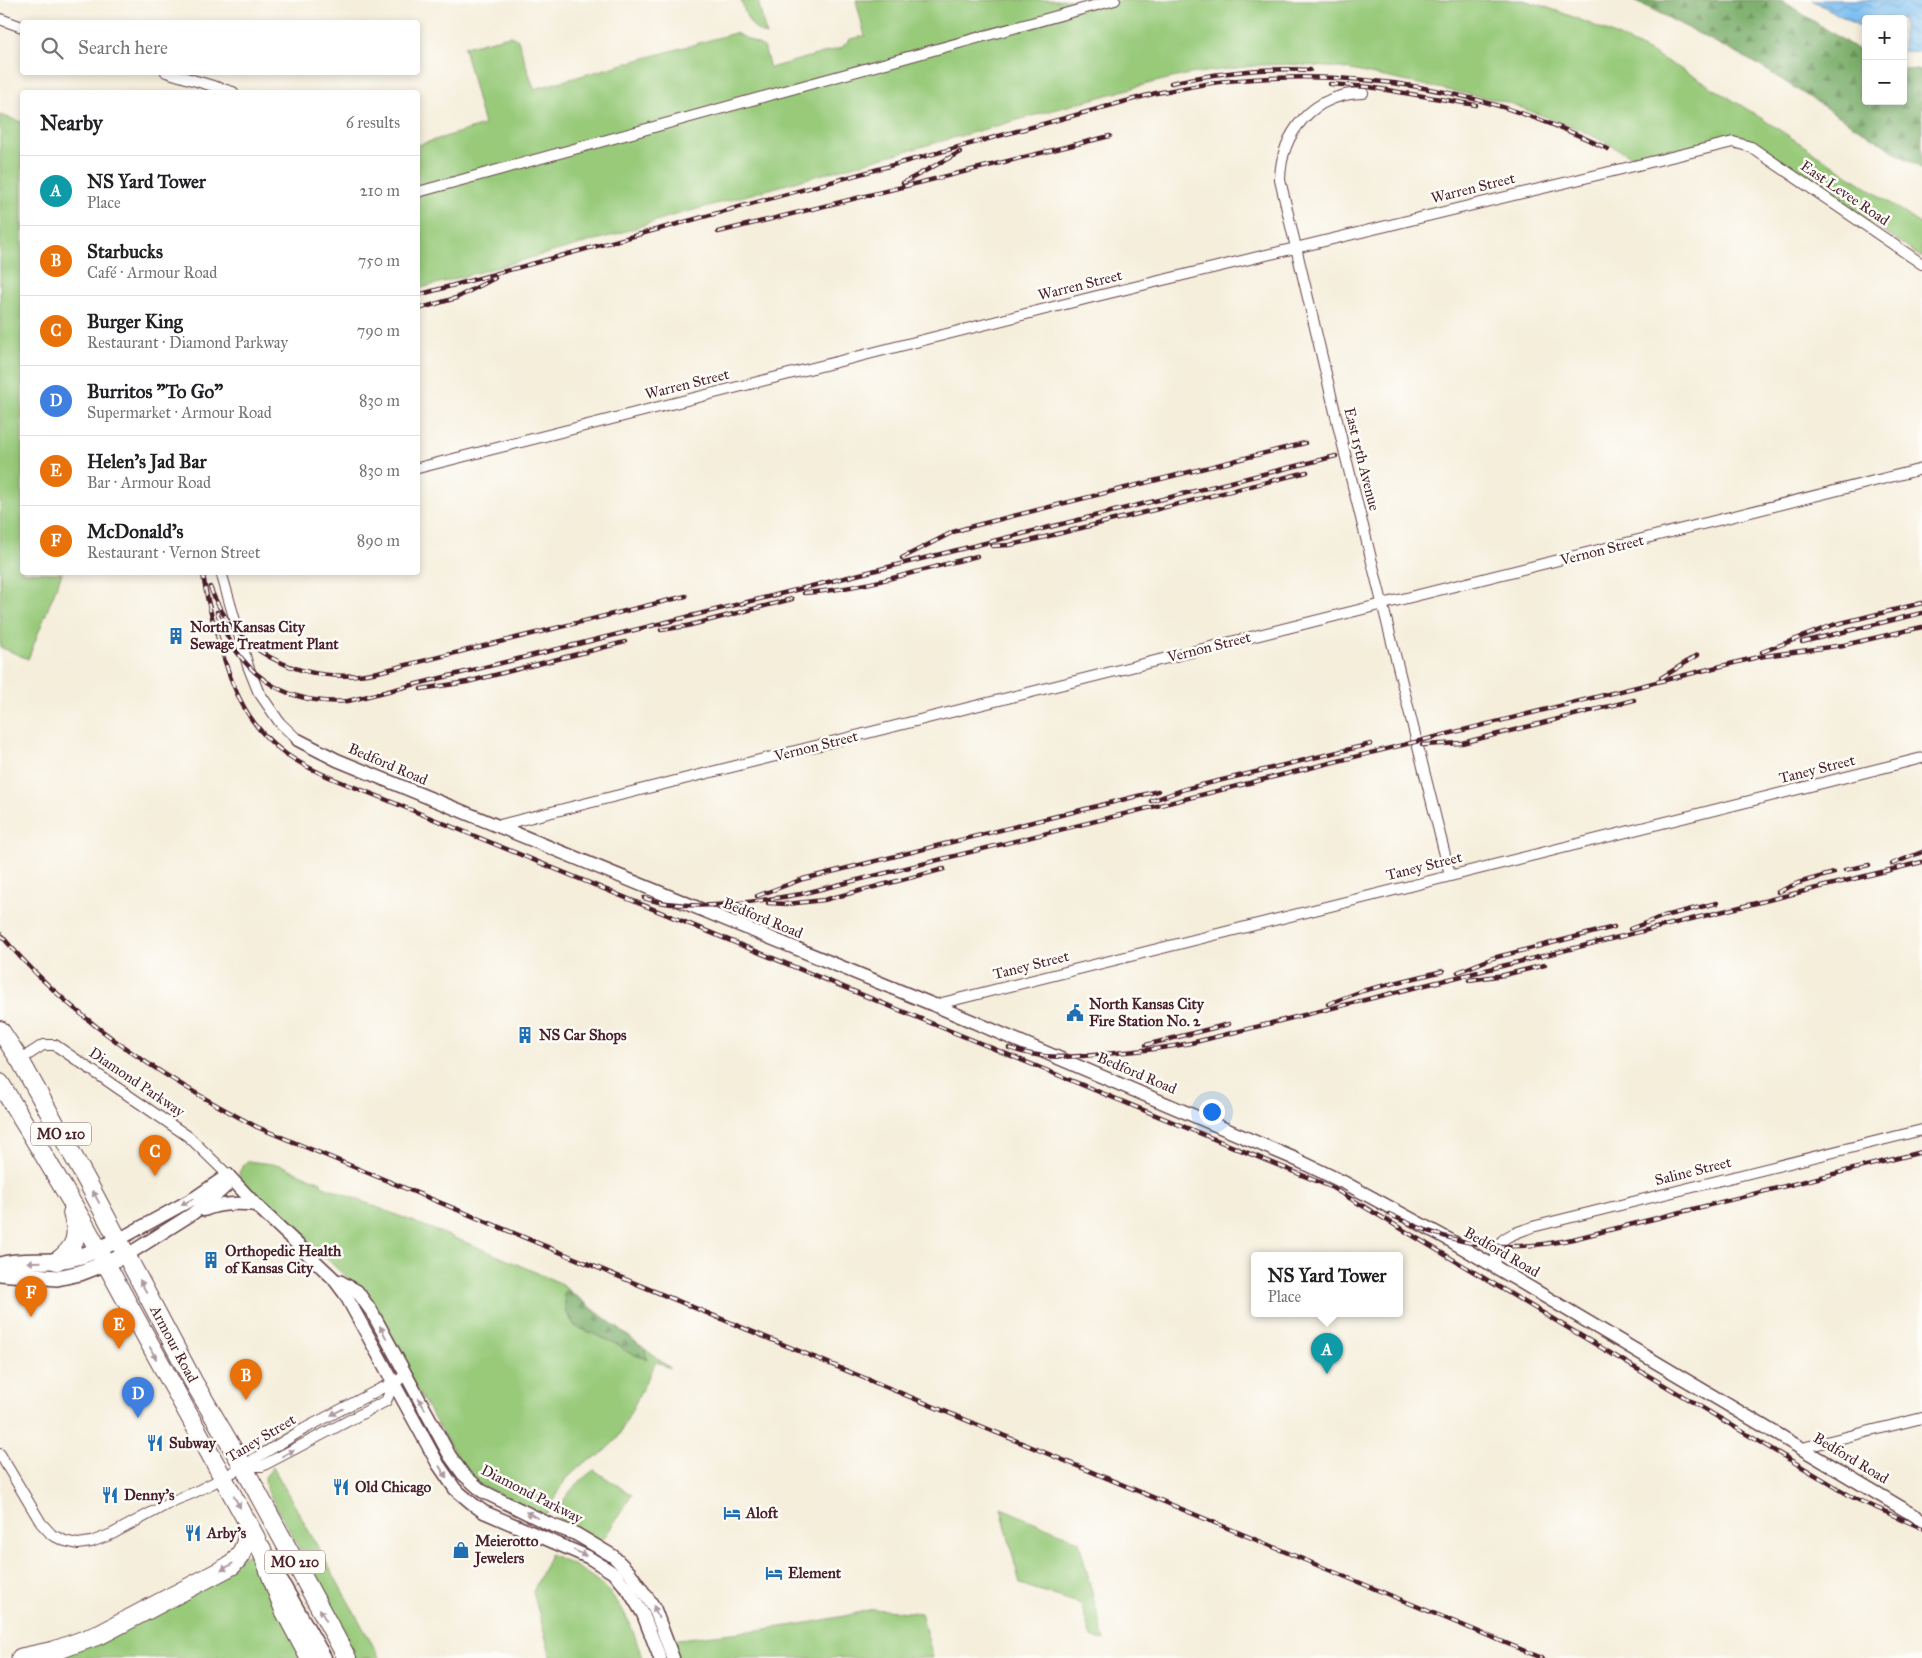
<!DOCTYPE html>
<html lang="en">
<head>
<meta charset="utf-8">
<style>
	body { margin:0; font-family:"IM FELL Great Primer",serif; background:#f2f2f2; color:#202124 }
	.controls { position:absolute; right:15px; top:15px; display:grid; overflow:hidden; border-radius:5px; box-shadow:0 2px 8px #0003 }
	.controls button { width:45px; height:45px; display:grid; place-items:center; padding:0; border:0; border-bottom:1px solid #e0e0e0; background:#fff; color:#202124; font:25px sans-serif }
	.you { position:absolute; left:1211px; top:1111px; width:18px; height:18px; margin:-12px; border:4px solid #fff; border-radius:50%; background:#1a73e8; box-shadow:0 0 0 8px #1a73e833 }
	.badge { display:grid; place-items:center; width:32px; height:32px; border-radius:50%; background:#1f6fb2; color:#fff; font-size:16px; font-weight:700 }
	.pin { position:absolute; translate:-50% -41px; filter:drop-shadow(0 1px 2px #0008) }
	.pin::after { content:''; position:absolute; top:26px; width:18px; height:15px; background:inherit; clip-path:polygon(0 0,100% 0,50% 100%) }
	.popup { position:absolute; left:1251px; top:1252px; width:152px; height:65px; box-sizing:border-box; display:grid; place-content:center; border-radius:5px; background:#fff; filter:drop-shadow(0 1px 4px #0005); font-size:16px; white-space:nowrap; color:#757577 }
	.popup b { font-size:19px; color:#202124 }
	.popup::after { content:''; position:absolute; left:50%; top:100%; margin-left:-10px; border:10px solid transparent; border-top-color:#fff }
	.list { margin:0; padding:0; list-style:none }
	h2 { display:flex; justify-content:space-between; align-items:center; height:65px; margin:0; padding:0 20px; font-size:21px }
	h2 small { font-size:16px; font-weight:400; color:#757577 }
	.list li { display:grid; grid-template-columns:32px 1fr auto; gap:15px; align-items:center; box-sizing:border-box; height:70px; padding:0 20px; border-top:1px solid #e0e0e0 }
	.list b { display:block; font-size:19px; white-space:nowrap }
	.list p { margin:0; font-size:16px; white-space:nowrap; color:#757577 }
	.list em { font-size:16px; font-style:normal; color:#757577 }
	.icon { flex:none; width:28px; height:28px; fill:none; stroke:currentColor; stroke-width:2; stroke-linecap:round; stroke-linejoin:round }
	.map { position:relative; flex:none; width:1922px; height:1658px; overflow:hidden }
	.search { position:absolute; background:#fff; box-shadow:0 2px 8px #0003; left:20px; top:20px; width:400px; height:55px; display:flex; align-items:center; gap:12px; box-sizing:border-box; padding:0 18px; border-radius:5px; color:#757577; font-size:19px }
	.panel { position:absolute; background:#fff; box-shadow:0 2px 8px #0003; left:20px; top:90px; width:400px; height:485px; border-radius:5px }
	.map>svg:first-child { display:block }
	.green { fill:#98ca7a; stroke:#717452 }
	.forest { fill:url(#forest-firs); stroke:#62664a }
	.water { fill:url(#water-waves); stroke:#626f8e }
	.lines { fill:none; stroke-linecap:round; stroke-linejoin:round }
	.minor-casing { stroke:#643e45; stroke-width:12 }
	.tertiary-casing { stroke:#643e45; stroke-width:15 }
	.secondary-casing { stroke:#643e45; stroke-width:18 }
	.primary-casing { stroke:#643e45; stroke-width:19 }
	.trunk-casing { stroke:#643e45; stroke-width:20 }
	.motorway-casing { stroke:#643e45; stroke-width:21 }
	.minor { stroke:#fff; stroke-width:10 }
	.tertiary { stroke:#fff; stroke-width:12 }
	.secondary { stroke:#fff; stroke-width:15 }
	.primary { stroke:#fff; stroke-width:16 }
	.trunk { stroke:#fff; stroke-width:18 }
	.motorway { stroke:#fff; stroke-width:19 }
	.rail-casing { stroke:#4a1f2b; stroke-width:4.5 }
	.rail { stroke:#fdfcf7; stroke-width:2.5; stroke-dasharray:8; stroke-linecap:butt }
	.oneway { fill:#ae9aa0 }
	.labels { text-anchor:middle; stroke-width:5; stroke-linejoin:round; paint-order:stroke }
	.shield { fill:#fdfcf7; stroke:#806168; stroke-width:1 }
	.shield-label { font-size:14px; font-weight:bold; fill:#4a1f2b }
	.street-label { font-size:15px; fill:#4a1f2b; stroke:#fdfcf7 }
	.poi-label { font-size:15px; font-weight:bold; fill:#4a1f2b; stroke:#fdfcf7; text-anchor:start }
</style>
</head>
<body>
<div class="map">
<svg width="1922" height="1658" viewBox="0 0 1922 1658">
	<defs>
		<pattern id="forest-firs" width="22" height="20" patternUnits="userSpaceOnUse" patternTransform="scale(1.25)"><rect width="22" height="20" fill="#7aae6a"/><path d="M5 1l3.5 6h-7zM16 11l3.5 6h-7z" fill="#668d57"/></pattern>
		<pattern id="water-waves" width="16" height="10" patternUnits="userSpaceOnUse" patternTransform="scale(1.25)"><rect width="16" height="10" fill="#7bbff1"/><path d="M0 5q4-4 8 0t8 0" fill="none" stroke="#679bc3"/></pattern>
	</defs>
	<rect width="100%" height="100%" fill="#fdfcf7"/>
	<filter id="ink" filterUnits="userSpaceOnUse"><feTurbulence type="fractalNoise" baseFrequency=".02" numOctaves="2"/><feDisplacementMap in="SourceGraphic" scale="10" xChannelSelector="R" yChannelSelector="G"/><feConvolveMatrix kernelMatrix="1 2 1 2 8 2 1 2 1" color-interpolation-filters="sRGB"/></filter>
	<filter id="wash" filterUnits="userSpaceOnUse"><feTurbulence type="fractalNoise" baseFrequency=".0096" numOctaves="4" result="noise"/><feDisplacementMap in="SourceGraphic" scale="20" xChannelSelector="R" yChannelSelector="G"/><feGaussianBlur stdDeviation="1.12" result="paint"/><feColorMatrix in="noise" values="0 0 0 0 0 0 0 0 0 0 0 0 0 0 0 0 0 1.4 0 .05"/><feComposite in="paint" operator="in"/></filter>
	<g filter="url(#wash)">
		<rect width="100%" height="100%" fill="#f5eedb"/>
		<g class="green">
			<path d="M 741,0 L 758,0 L 766,35 C 749,28 746,16 741,0 Z"/>
			<path d="M 856,0 L 1110,0 L 1110,3 L 1122,0 L 1523,0 C 1610,25 1688,71 1764,120 C 1817,154 1870,189 1922,225 L 1922,258 L 1844,204 L 1745,140 L 1729,137 L 1637,159 L 1581,130 L 1506,102 L 1341,68 L 1288,64 L 1261,65 L 1189,74 L 1147,84 L 665,218 L 614,235 L 418,289 L 418,145 L 484,125 L 464,47 L 505,37 L 511,36 L 518,40 L 534,89 L 735,33 L 764,47 L 770,68 L 841,48 L 850,39 L 865,36 Z"/>
			<polygon points="0,115 22,122 22,572 62,573 28,659 0,647"/>
			<polygon points="247,1161 280,1165 321,1182 321,1185 487,1251 560,1283 567,1289 564,1295 566,1312 575,1326 619,1345 627,1352 646,1359 645,1349 670,1368 656,1362 617,1439 599,1456 584,1463 565,1480 547,1513 544,1515 471,1481 355,1285 241,1180 239,1172"/>
			<polygon points="273,1467 380,1658 353,1658 318,1583 266,1488 265,1477"/>
			<path d="M 594,1470 L 632,1495 L 601,1543 L 561,1523 C 551,1505 581,1479 594,1470 Z"/>
			<polygon points="1001,1508 1079,1541 1104,1641 1091,1637 1081,1604 1020,1584"/>
			<polygon points="251,1553 306,1658 44,1658"/>
			<path d="M 550,1554 C 606,1579 625,1600 642,1658 L 548,1658 L 551,1657 L 533,1592 Z"/>
			<path d="M 873,1609 L 921,1613 L 933,1658 L 677,1658 L 670,1640 C 738,1632 806,1627 873,1609 Z"/>
		</g>
		<g class="forest">
			<polygon points="1634,0 1781,0 1866,55 1866,101 1903,101 1903,68 1922,71 1922,169 1757,64"/>
			<polygon points="567,1289 645,1349 647,1359 627,1352 619,1345 575,1326 566,1312 564,1295"/>
		</g>
		<polygon class="water" points="1812,0 1922,0 1922,52 1903,51 1903,19 1866,19 1866,30"/>
	</g>
	<g filter="url(#ink)">
		<g class="lines">
			<g class="minor-casing">
				<g id="minor">
					<polyline points="0,19 22,27"/>
					<polyline points="166,72 233,92"/>
					<path d="M 1363,93 C 1313,94 1281,132 1280,180 L 1345,454 L 1450,875"/>
					<polyline points="418,192 1115,0"/>
					<polyline points="418,468 1093,297 1733,142 1751,147 1922,264"/>
					<polyline points="221,572 248,666 258,691 280,723 298,740"/>
					<polyline points="496,826 1922,469"/>
					<path d="M 934,1005 C 1263,921 1593,841 1922,758"/>
					<polyline points="20,1060 43,1045 55,1045 189,1137 228,1175"/>
					<path d="M 1496,1267 C 1493,1237 1508,1236 1532,1227 L 1922,1130"/>
					<polyline points="1802,1448 1922,1418"/>
					<polyline points="0,1454 41,1523 52,1535 65,1541 78,1544 91,1542 112,1534 173,1501 193,1493 223,1478 304,1429 380,1389 394,1383 406,1375"/>
					<polyline points="244,1466 262,1466 386,1401 394,1383"/>
				</g>
			</g>
			<g class="tertiary-casing">
				<g id="tertiary">
					<polyline points="298,740 337,760 934,1005 1293,1158 1345,1183 1448,1239 1922,1520"/>
					<polyline points="228,1175 256,1205 333,1278 345,1294 438,1464 455,1489 474,1505 484,1512 588,1557 615,1574 629,1591 643,1614 660,1658"/>
					<path d="M 204,1210 C 222,1203 238,1203 256,1205"/>
					<polyline points="118,1240 196,1197 228,1175"/>
					<polyline points="127,1255 192,1214 214,1197 226,1186 228,1175"/>
					<polyline points="339,1281 357,1291 372,1312 450,1456 463,1474 482,1491 549,1524 576,1534 613,1556 630,1573 654,1607 673,1658"/>
				</g>
			</g>
			<g class="secondary-casing">
				<g id="secondary">
					<path d="M 0,1265 C 20,1259 42,1263 63,1260 C 82,1258 101,1248 118,1240"/>
					<polyline points="0,1273 57,1278 80,1273 127,1255"/>
				</g>
			</g>
			<g class="primary-casing">
				<polyline id="primary" points="280,1582 323,1658"/>
			</g>
			<g class="trunk-casing">
				<g id="trunk">
					<polyline points="0,1030 20,1060 87,1181 193,1381 243,1466 347,1658"/>
					<path d="M 0,1083 C 33,1138 68,1193 98,1249 C 150,1346 203,1442 256,1538"/>
					<path d="M 57,1261 C 77,1247 79,1234 72,1213"/>
				</g>
			</g>
			<g class="motorway-casing">
				<g id="motorway">
					<polyline points="261,1548 284,1609 310,1658"/>
					<path d="M 21,1658 L 54,1651 L 101,1634 L 232,1565 C 245,1551 246,1545 249,1527"/>
				</g>
			</g>
			<use href="#minor" class="minor"/>
			<use href="#tertiary" class="tertiary"/>
			<use href="#secondary" class="secondary"/>
			<use href="#primary" class="primary"/>
			<use href="#trunk" class="trunk"/>
			<use href="#motorway" class="motorway"/>
			<g class="rail-casing">
				<g id="rail">
					<path d="M 1171,83 C 1217,73 1263,67 1310,70"/>
					<polyline points="1330,84 1369,87 1476,105"/>
					<polyline points="903,183 960,152"/>
					<polyline points="718,232 1110,136"/>
					<path d="M 418,295 L 1156,93 C 1175,90 1193,86 1212,83 C 1232,80 1253,79 1273,78 C 1392,73 1502,97 1608,149"/>
					<polyline points="418,309 456,298 495,278"/>
					<polyline points="992,546 1010,545 1029,541 1307,472"/>
					<polyline points="902,558 953,532 973,526 1305,443"/>
					<path d="M 203,572 C 205,594 211,614 217,635 C 231,683 243,723 286,754 C 315,774 350,785 382,798 L 1331,1187 L 1854,1498 L 1922,1528"/>
					<path d="M 210,587 C 236,656 308,687 378,672 L 686,596"/>
					<path d="M 804,593 C 863,589 920,570 977,556"/>
					<path d="M 217,612 C 238,673 284,706 348,701 L 1336,456"/>
					<polyline points="661,630 687,626 792,599"/>
					<polyline points="1802,642 1922,613"/>
					<polyline points="1762,652 1833,625 1922,603"/>
					<polyline points="1661,678 1698,655"/>
					<polyline points="421,689 467,682 625,642"/>
					<polyline points="1422,745 1462,743 1634,700"/>
					<polyline points="1151,801 1185,789 1371,744"/>
					<polyline points="1892,864 1922,852"/>
					<polyline points="1845,870 1869,865"/>
					<polyline points="1778,892 1798,883 1834,873"/>
					<polyline points="757,896 803,879 1158,791"/>
					<path d="M 644,898 C 690,913 753,902 801,894 L 1758,657 L 1844,645 L 1922,627"/>
					<polyline points="768,903 787,904 824,900 944,869"/>
					<polyline points="1630,929 1664,916 1717,903"/>
					<path d="M 0,934 C 71,1019 160,1076 257,1127 L 1542,1658"/>
					<polyline points="1458,972 1493,958 1614,927"/>
					<polyline points="1469,980 1504,975 1545,965"/>
					<polyline points="1328,1004 1362,991 1443,971"/>
					<polyline points="1146,1045 1229,1024"/>
					<path d="M 1009,1048 C 1046,1061 1076,1057 1115,1053 C 1140,1051 1166,1048 1191,1043 L 1922,862"/>
					<path d="M 1389,1214 C 1454,1246 1502,1254 1573,1239 L 1922,1152"/>
				</g>
			</g>
			<use href="#rail" class="rail"/>
		</g>
		<defs><path id="oneway-solid" d="M-6-.8H1V-3.2L6.5 0L1 3.2V.8H-6Z" transform="scale(1.25)"/></defs>
		<g class="oneway">
			<use href="#oneway-solid" transform="translate(96 1197) rotate(-118)"/>
			<use href="#oneway-solid" transform="translate(187 1202) rotate(151)"/>
			<use href="#oneway-solid" transform="translate(34 1262) rotate(178)"/>
			<use href="#oneway-solid" transform="translate(143 1286) rotate(-118)"/>
			<use href="#oneway-solid" transform="translate(383 1332) rotate(-118)"/>
			<use href="#oneway-solid" transform="translate(153 1353) rotate(62)"/>
			<use href="#oneway-solid" transform="translate(422 1404) rotate(-119)"/>
			<use href="#oneway-solid" transform="translate(337 1412) rotate(152)"/>
			<use href="#oneway-solid" transform="translate(288 1453) rotate(-28)"/>
			<use href="#oneway-solid" transform="translate(443 1472) rotate(58)"/>
			<use href="#oneway-solid" transform="translate(237 1502) rotate(61)"/>
			<use href="#oneway-solid" transform="translate(532 1515) rotate(-154)"/>
			<use href="#oneway-solid" transform="translate(580 1553) rotate(26)"/>
			<use href="#oneway-solid" transform="translate(227 1567) rotate(148)"/>
			<use href="#oneway-solid" transform="translate(656 1612) rotate(-112)"/>
			<use href="#oneway-solid" transform="translate(323 1615) rotate(-118)"/>
		</g>
	</g>
	<defs>
		<g id="building-bare" transform="scale(1.35)"><path d="M-4-6H4V6H1V3H-1V6H-4ZM-2.5-4.3h1.7v1.8h-1.7ZM.8-4.3h1.7v1.8H.8ZM-2.5-1h1.7V.8h-1.7ZM.8-1h1.7V.8H.8Z" fill="#1f6fb2" stroke="#fdfcf7" stroke-width="2.5" paint-order="stroke"/></g>
		<g id="civic-bare" transform="scale(1.35)"><path d="M-.6-6.5H3V-4.5H.6V-3L4-1V1h2V6H-6V1h2V-1L-.6-3ZM-1.2 2.5V6h2.4V2.5Z" fill="#1f6fb2" stroke="#fdfcf7" stroke-width="2.5" paint-order="stroke"/></g>
		<g id="restaurant-bare" transform="scale(1.35)"><path d="M-5-6h1v4h1v-4h1v4h1v-4h1v5L-1.5 .5V6h-2V.5L-5-1ZM5-6V6H3V1.5H1.5Q1.5-4 5-6Z" fill="#1f6fb2" stroke="#fdfcf7" stroke-width="2.5" paint-order="stroke"/></g>
		<g id="hotel-bare" transform="scale(1.35)"><path d="M-6-4.5h1.5V1H6V5H4.5V3h-9V5H-6ZM-4 0a1.8 1.8 0 1 1 3.6 0ZM.5 0V-2.5h3Q6-2.5 6 0Z" fill="#1f6fb2" stroke="#fdfcf7" stroke-width="2.5" paint-order="stroke"/></g>
		<g id="shop-bare" transform="scale(1.35)"><path d="M-5-2.5h2.3a2.7 3.5 0 0 1 5.4 0H5L5.5 6h-11ZM-1.5-2.5h3a1.5 2.3 0 0 0-3 0Z" fill="#1f6fb2" stroke="#fdfcf7" stroke-width="2.5" paint-order="stroke"/></g>
	</defs>
	<g fill-rule="evenodd">
		<use href="#building-bare" x="176" y="636"/>
		<use href="#civic-bare" x="1075" y="1013"/>
		<use href="#building-bare" x="525" y="1035"/>
		<use href="#building-bare" x="211" y="1260"/>
		<use href="#restaurant-bare" x="155" y="1443"/>
		<use href="#restaurant-bare" x="341" y="1487"/>
		<use href="#restaurant-bare" x="110" y="1495"/>
		<use href="#hotel-bare" x="732" y="1513"/>
		<use href="#restaurant-bare" x="193" y="1533"/>
		<use href="#shop-bare" x="461" y="1550"/>
		<use href="#hotel-bare" x="774" y="1573"/>
	</g>
	<g class="labels">
		<g class="shield">
			<rect x="31" y="1122.5" width="60" height="23" rx="4"/>
			<rect x="265" y="1550.5" width="60" height="23" rx="4"/>
		</g>
		<g class="shield-label">
			<text x="61" y="1139">MO 210</text>
			<text x="295" y="1567">MO 210</text>
		</g>
		<g class="street-label">
			<text transform="translate(1473 188) rotate(-14)" y="5">Warren Street</text>
			<text transform="translate(1845 193) rotate(34)" y="5">East Levee Road</text>
			<text transform="translate(1080 285) rotate(-14)" y="5">Warren Street</text>
			<text transform="translate(687 384) rotate(-14)" y="5">Warren Street</text>
			<text transform="translate(1362 459) rotate(76)" y="5">East 15th Avenue</text>
			<text transform="translate(1602 550) rotate(-14)" y="5">Vernon Street</text>
			<text transform="translate(1209 647) rotate(-14)" y="5">Vernon Street</text>
			<text transform="translate(816 746) rotate(-14)" y="5">Vernon Street</text>
			<text transform="translate(388 764) rotate(23)" y="5">Bedford Road</text>
			<text transform="translate(1817 769) rotate(-14)" y="5">Taney Street</text>
			<text transform="translate(1424 866) rotate(-14)" y="5">Taney Street</text>
			<text transform="translate(763 918) rotate(22)" y="5">Bedford Road</text>
			<text transform="translate(1031 965) rotate(-14)" y="5">Taney Street</text>
			<text transform="translate(1137 1073) rotate(23)" y="5">Bedford Road</text>
			<text transform="translate(137 1082) rotate(34)" y="5">Diamond Parkway</text>
			<text transform="translate(1693 1171) rotate(-14)" y="5">Saline Street</text>
			<text transform="translate(1502 1252) rotate(30)" y="5">Bedford Road</text>
			<text transform="translate(174 1344) rotate(62)" y="5">Armour Road</text>
			<text transform="translate(261 1438) rotate(-31)" y="5">Taney Street</text>
			<text transform="translate(1851 1458) rotate(31)" y="5">Bedford Road</text>
			<text transform="translate(532 1494) rotate(27)" y="5">Diamond Parkway</text>
		</g>
		<g class="poi-label">
			<text x="190" y="632">North Kansas City<tspan x="190" dy="17">Sewage Treatment Plant</tspan></text>
			<text x="1089" y="1009">North Kansas City<tspan x="1089" dy="17">Fire Station No. 2</tspan></text>
			<text x="539" y="1040">NS Car Shops</text>
			<text x="225" y="1256">Orthopedic Health<tspan x="225" dy="17">of Kansas City</tspan></text>
			<text x="169" y="1448">Subway</text>
			<text x="355" y="1492">Old Chicago</text>
			<text x="124" y="1500">Denny's</text>
			<text x="746" y="1518">Aloft</text>
			<text x="207" y="1538">Arby's</text>
			<text x="475" y="1546">Meierotto<tspan x="475" dy="17">Jewelers</tspan></text>
			<text x="788" y="1578">Element</text>
		</g>
	</g>
</svg>
<div class="controls">
<button>+</button>
<button>−</button>
</div>
<div class="you"></div>
<div class="pin badge" style="left:1327px;top:1374px;background:#0f9aa8">A</div>
<div class="popup"><b>NS Yard Tower</b>Place</div>
<div class="pin badge" style="left:246px;top:1400px;background:#e8710a">B</div>
<div class="pin badge" style="left:155px;top:1176px;background:#e8710a">C</div>
<div class="pin badge" style="left:138px;top:1418px;background:#3f7fe0">D</div>
<div class="pin badge" style="left:119px;top:1349px;background:#e8710a">E</div>
<div class="pin badge" style="left:31px;top:1317px;background:#e8710a">F</div>
<div class="search"><svg class="icon" aria-label="search" viewBox="0 0 24 24"><circle cx="10" cy="10" r="6"/><path d="M15 15l6 6"/></svg>Search here</div>
<section class="panel">
<h2>Nearby<small>6 results</small></h2>
<ul class="list">
<li><span class="badge" style="background:#0f9aa8">A</span><div><b>NS Yard Tower</b><p>Place</p></div><em>210 m</em></li>
<li><span class="badge" style="background:#e8710a">B</span><div><b>Starbucks</b><p>Café · Armour Road</p></div><em>750 m</em></li>
<li><span class="badge" style="background:#e8710a">C</span><div><b>Burger King</b><p>Restaurant · Diamond Parkway</p></div><em>790 m</em></li>
<li><span class="badge" style="background:#3f7fe0">D</span><div><b>Burritos &quot;To Go&quot;</b><p>Supermarket · Armour Road</p></div><em>830 m</em></li>
<li><span class="badge" style="background:#e8710a">E</span><div><b>Helen's Jad Bar</b><p>Bar · Armour Road</p></div><em>830 m</em></li>
<li><span class="badge" style="background:#e8710a">F</span><div><b>McDonald's</b><p>Restaurant · Vernon Street</p></div><em>890 m</em></li>
</ul>
</section>
</div>
</body>
</html>
